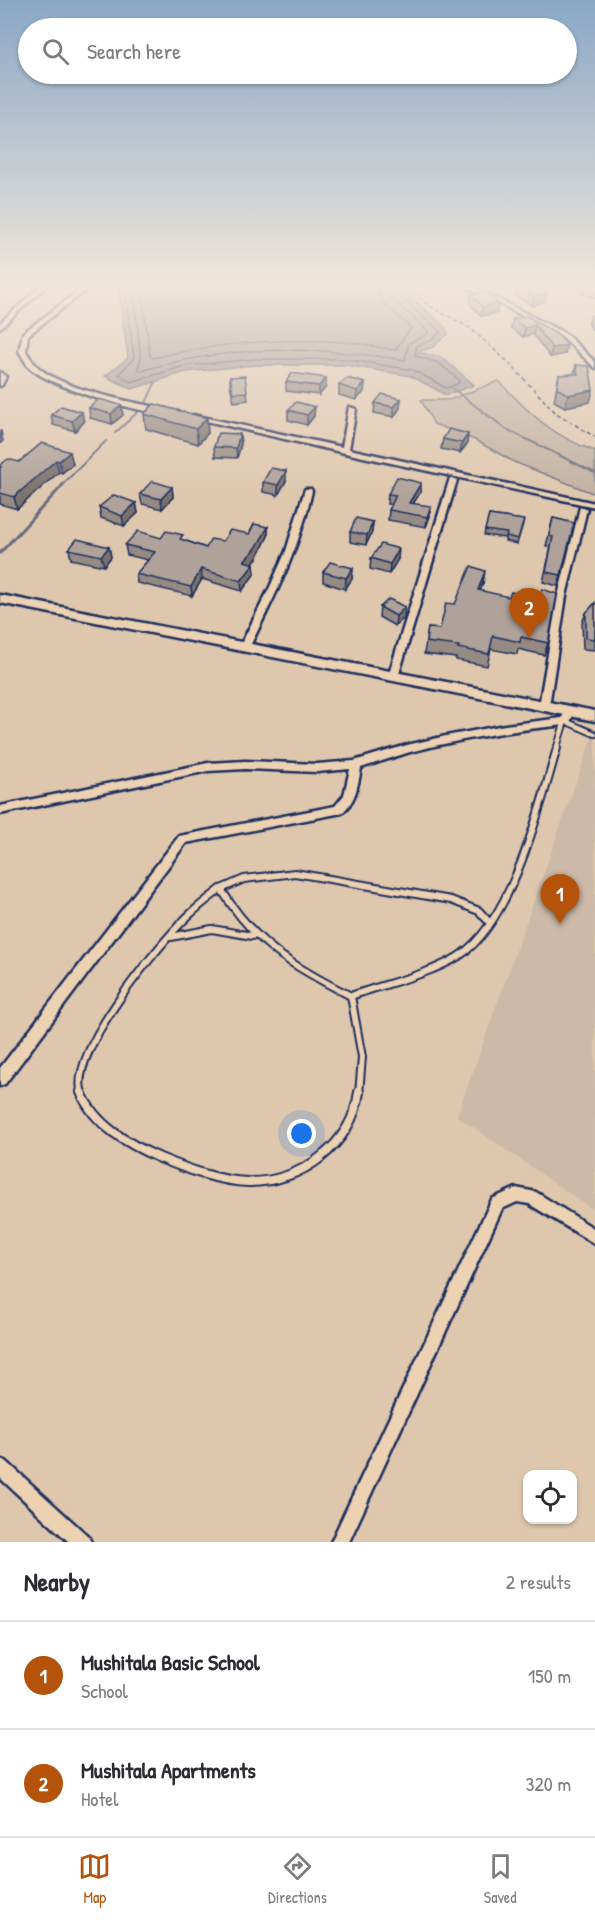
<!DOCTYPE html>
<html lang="en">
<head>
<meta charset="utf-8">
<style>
	body { margin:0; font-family:"Patrick Hand",sans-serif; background:#f2f2f3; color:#2b2b33 }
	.controls { position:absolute; right:18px; bottom:18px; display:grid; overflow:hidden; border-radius:12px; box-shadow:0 2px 4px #0004 }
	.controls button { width:54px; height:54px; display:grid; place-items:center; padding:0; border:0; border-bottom:2px solid #e1e1e2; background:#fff; color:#2b2b33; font:30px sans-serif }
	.you { position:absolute; left:302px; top:1134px; width:21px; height:21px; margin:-15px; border:4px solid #fff; border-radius:50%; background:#1a73e8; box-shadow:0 0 0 9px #1a73e833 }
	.badge { display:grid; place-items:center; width:39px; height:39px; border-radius:50%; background:#b45309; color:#fff; font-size:20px; font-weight:700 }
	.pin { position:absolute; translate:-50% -50px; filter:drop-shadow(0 2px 3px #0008) }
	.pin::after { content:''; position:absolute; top:32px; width:21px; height:18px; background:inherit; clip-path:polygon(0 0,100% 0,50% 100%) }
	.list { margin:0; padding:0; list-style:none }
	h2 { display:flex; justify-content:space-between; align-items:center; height:78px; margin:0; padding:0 24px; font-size:26px }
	h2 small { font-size:20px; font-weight:400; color:#7c7c81 }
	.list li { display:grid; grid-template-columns:39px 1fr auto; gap:18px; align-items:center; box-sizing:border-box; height:108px; padding:0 24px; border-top:2px solid #e1e1e2 }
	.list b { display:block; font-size:22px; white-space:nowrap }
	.list p { margin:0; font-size:20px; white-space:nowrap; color:#7c7c81 }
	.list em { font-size:20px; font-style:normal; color:#7c7c81 }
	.icon { flex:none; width:33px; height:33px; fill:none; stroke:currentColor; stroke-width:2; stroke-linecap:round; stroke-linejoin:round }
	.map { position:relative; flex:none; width:595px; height:1542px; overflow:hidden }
	.search { position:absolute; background:#fff; box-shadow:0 2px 4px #0004; left:18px; right:18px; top:18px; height:66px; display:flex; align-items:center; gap:15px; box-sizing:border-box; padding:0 21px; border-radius:33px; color:#7c7c81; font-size:22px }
	.sheet { height:294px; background:#fff }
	nav { display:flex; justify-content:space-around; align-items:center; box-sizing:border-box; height:84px; border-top:2px solid #e1e1e2; background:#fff; font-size:16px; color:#7c7c81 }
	nav a { display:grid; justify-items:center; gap:3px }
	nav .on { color:#b45309 }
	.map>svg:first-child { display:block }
	.built { fill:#cdb9a7 }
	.green { fill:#c2b1a2; stroke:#6e7080; stroke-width:1.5 }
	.water { fill:#9c9393; stroke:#686b7e; stroke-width:1.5 }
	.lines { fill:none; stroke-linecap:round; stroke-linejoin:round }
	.shore { stroke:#4f5773; stroke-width:1.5 }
	.stream-far1 { stroke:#686b7e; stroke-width:2 }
	.stream { stroke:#686b7e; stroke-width:3 }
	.service-far2-casing { stroke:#1b2f5e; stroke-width:8 }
	.service-far1-casing { stroke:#1b2f5e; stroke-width:10 }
	.service-casing { stroke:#1b2f5e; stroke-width:12 }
	.minor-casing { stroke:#1b2f5e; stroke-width:5 }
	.secondary-casing { stroke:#1b2f5e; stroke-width:5 }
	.path { stroke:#1b2f5e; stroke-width:1.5; stroke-dasharray:4 3; stroke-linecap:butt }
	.service-far2 { stroke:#ecd1b3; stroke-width:4.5 }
	.service-far1 { stroke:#ecd1b3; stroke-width:6 }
	.service { stroke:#ecd1b3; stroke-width:8 }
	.minor { fill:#ecd1b3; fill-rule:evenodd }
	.secondary { fill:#ecd1b3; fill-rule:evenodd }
	.wall { fill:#968b84; stroke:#1b2f5e; stroke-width:1.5 }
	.shaded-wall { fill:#7a716c; stroke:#1b2f5e; stroke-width:1.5 }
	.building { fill:#afa29a; stroke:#1b2f5e; stroke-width:1.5 }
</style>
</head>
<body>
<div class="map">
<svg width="595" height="1542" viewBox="0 0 595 1542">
	<rect width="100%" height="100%" fill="#dfc7ae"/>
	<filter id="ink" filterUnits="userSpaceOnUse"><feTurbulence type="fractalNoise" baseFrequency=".0167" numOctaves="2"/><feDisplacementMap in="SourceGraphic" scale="12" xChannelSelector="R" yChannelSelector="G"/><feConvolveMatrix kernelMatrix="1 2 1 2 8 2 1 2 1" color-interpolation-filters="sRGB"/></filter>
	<g filter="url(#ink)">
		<polygon class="built" points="594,732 595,733 595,1211 457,1116"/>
		<path class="green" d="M 499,381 C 527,412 555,438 595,451 L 595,494 L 514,462 L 475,440 L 434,424 L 421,400 L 449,400 Z"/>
		<polygon class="water" points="118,284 396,284 445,327 448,334 433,347 417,352 441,357 474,385 446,395 411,376 345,365 254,365 186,372 132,389 105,376 128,358"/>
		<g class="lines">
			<g class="shore">
				<polyline points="124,284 134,358 119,374 131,382 185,366 254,359 345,359 413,370 446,388 458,384 459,380 439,363 415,356 416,346 430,341 441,332 394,291 392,284"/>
				<path d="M 132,284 L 141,357 L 138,369 L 141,371 C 228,345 316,346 405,360 L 409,343 L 426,335 L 428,331 L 388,295 L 385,284"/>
				<path d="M 141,284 L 150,356 L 153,358 C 216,343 280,338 345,342 C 362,343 378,348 395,350 L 411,328 L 381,301 L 376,284"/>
			</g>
			<g class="stream-far1">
				<polyline points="452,388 506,429 595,473"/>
				<polyline points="146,403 156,381"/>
				<polyline points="115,433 140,410"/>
				<polyline points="61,486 106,441"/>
			</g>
			<polyline class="stream" points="0,553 63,485"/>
			<g class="service-far2-casing">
				<polyline id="service-far2" points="556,750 565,721 595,734"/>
			</g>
			<g class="service-far1-casing">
				<g id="service-far1">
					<path d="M 490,923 L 479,911 L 451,900 L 295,873 L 244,879 L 221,889 C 255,945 294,967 351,996 C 386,983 427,976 459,956 C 512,922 540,807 557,748"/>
					<polyline points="171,937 212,929 252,936"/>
					<polyline points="351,996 362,1057 359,1094"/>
					<path d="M 82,1094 C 67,1054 158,946 185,919 C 196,908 209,898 221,889"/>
				</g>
			</g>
			<g class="service-casing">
				<path id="service" d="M 81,1092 C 94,1125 128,1144 160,1158 C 187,1169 218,1181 248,1182 C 301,1183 352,1145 359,1092"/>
			</g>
			<g class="minor-casing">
				<g id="minor">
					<polygon points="43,284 49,284 0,328 0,323"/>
					<path d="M 88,284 L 94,284 L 28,335 L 26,351 C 28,355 31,359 34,363 C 56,389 132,402 166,409 L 166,413 C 139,414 48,386 29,367 C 25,362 22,356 19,351 L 23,333 Z"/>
					<polygon points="461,284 468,284 566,334 595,362 595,368 562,336"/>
					<polygon points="0,372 6,377 2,385 0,386"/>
					<polygon points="349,407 356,409 349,449 595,503 595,507 345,453 189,417 193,415 342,447"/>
					<polygon points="450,478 453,478 457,480 398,677 393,680 388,677"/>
					<path d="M 305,489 L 311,489 L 312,491 C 300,547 275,596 250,646 L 245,649 L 242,648 L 240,646 L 269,589 L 286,551 Z"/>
					<polygon points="580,507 583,507 587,509 566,596 549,706 544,710 539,706 558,596"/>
					<path d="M 570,707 L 575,711 L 569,724 L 565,725 C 513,730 461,739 410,752 C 393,757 377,763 361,768 C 358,785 356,801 342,813 L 186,843 L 5,1084 L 0,1086 L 0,1068 L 179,836 L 335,806 L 344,795 L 350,769 L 317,772 L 245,769 L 208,771 L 0,814 L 0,806 L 208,763 L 245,761 L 317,764 L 354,761 L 407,745 L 446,736 L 505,725 L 562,718 L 566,708 Z"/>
					<polygon points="516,1188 536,1192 595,1229 595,1244 529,1204 517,1202 502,1209 349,1542 331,1542 492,1199"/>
					<polygon points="0,1459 6,1461 88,1536 91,1542 69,1542 0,1478"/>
				</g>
			</g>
			<g class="secondary-casing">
				<polygon id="secondary" points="0,595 595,711 595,721 0,603"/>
			</g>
			<polyline class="path" points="403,284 428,305 470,328 507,361 556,413 595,437"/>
			<use href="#service-far2" class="service-far2"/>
			<use href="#service-far1" class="service-far1"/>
			<use href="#service" class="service"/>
			<use href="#minor" class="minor"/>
			<use href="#secondary" class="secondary"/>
		</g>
		<g class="wall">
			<polygon points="580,284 595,284 595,298 579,292"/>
			<polygon points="518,287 547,292 545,301 532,306 516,296"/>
			<polygon points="471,295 497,313 481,316 470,304"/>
			<polygon points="591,315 595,315 595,334 589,324"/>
			<polygon points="527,316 565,354 550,357 533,334 523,337 511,328 513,319"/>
			<polygon points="576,365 590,402 565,407 554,401 559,375 574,374"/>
			<polygon points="230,377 247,392 248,400 234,402 230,385"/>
			<polygon points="286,382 326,387 319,395 286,391"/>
			<polygon points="365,383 364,392 356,400 339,395 339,385"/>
			<polygon points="375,403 400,408 394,417 374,413"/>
			<polygon points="154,404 208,433 198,444 146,429 144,414"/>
			<polygon points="121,405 123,415 112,424 90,418 89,408"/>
			<polygon points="288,410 314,416 307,425 288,420"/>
			<polygon points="51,415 84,422 75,431 53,425"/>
			<polygon points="443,439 467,444 460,453 441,449"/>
			<polygon points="42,443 73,464 62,473 59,472 17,509 0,504 0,465 19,462"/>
			<polygon points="241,444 237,458 215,457 214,447"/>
			<polygon points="286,481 278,495 263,492 263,482"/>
			<polygon points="421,483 420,493 413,503 430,516 426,527 388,520 389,510 392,505 387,504 388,494"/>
			<polygon points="172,487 173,497 162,509 142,504 140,494"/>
			<polygon points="136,503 138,513 124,526 101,518 99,507"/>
			<polygon points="489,515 524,520 517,544 505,541 505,538 484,535"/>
			<polygon points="553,518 574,523 558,586 543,582 551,547 546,546"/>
			<polygon points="373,522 372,532 366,545 350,542 350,532"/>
			<polygon points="268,527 268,536 257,558 252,563 255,573 242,591 202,579 192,596 137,583 136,574 148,560 127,555 125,545 161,538 184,540 206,548"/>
			<polygon points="109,547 111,557 104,566 71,559 69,549"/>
			<polygon points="371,558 398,559 389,574 370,569"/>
			<polygon points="353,568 352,579 345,589 323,582 323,572"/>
			<polygon points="483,583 480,591 548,643 544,655 518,649 517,654 491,649 487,666 456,660 456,658 424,654 428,628 440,629 455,604"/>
			<polygon points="595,603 595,650 583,649 582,623 586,613"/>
			<polygon points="380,607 404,618 395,626 379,617"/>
		</g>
		<g class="shaded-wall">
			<polygon points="547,292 545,301 532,306 534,297"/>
			<polygon points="498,303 497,313 481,316 483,307"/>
			<polygon points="535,325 533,334 523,337 525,328"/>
			<polygon points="567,345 565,354 550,357 552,348"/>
			<polygon points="326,378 326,387 319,395 319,386"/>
			<polygon points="365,383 364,392 356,400 357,391"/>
			<polygon points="593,390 590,402 565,407 568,395"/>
			<polygon points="401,399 400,408 394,417 394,407"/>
			<polygon points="121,405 123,415 112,424 111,414"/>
			<polygon points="315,407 314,416 307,425 307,415"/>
			<polygon points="82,412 84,422 75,431 72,421"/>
			<polygon points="207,418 208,433 198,444 196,429"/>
			<polygon points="0,431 1,431 3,441 0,444"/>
			<polygon points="240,434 241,444 237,458 236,448"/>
			<polygon points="468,434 467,444 460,453 462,443"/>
			<polygon points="70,452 73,464 62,473 59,461"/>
			<polygon points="56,460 59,472 17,509 14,497"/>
			<polygon points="286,471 286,481 278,495 278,485"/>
			<polygon points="421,483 420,493 408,512 409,503"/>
			<polygon points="172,487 173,497 162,509 161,499"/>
			<polygon points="136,503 138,513 124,526 122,516"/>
			<polygon points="431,506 430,516 426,527 427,517"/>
			<polygon points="373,522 372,532 366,545 367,535"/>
			<polygon points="268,527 268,536 257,558 245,571 244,561"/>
			<polygon points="109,547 111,557 104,566 101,556"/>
			<polygon points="399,549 398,559 389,574 390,564"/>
			<polygon points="254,564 255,573 242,591 241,581"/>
			<polygon points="353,568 352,579 345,589 346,578"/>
			<polygon points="201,569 202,579 192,596 191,587"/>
			<polygon points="485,571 483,583 476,603 478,590"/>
			<polygon points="405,607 404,618 395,626 396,616"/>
		</g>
		<g class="building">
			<polygon points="532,284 547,292 534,297 518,287"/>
			<polygon points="582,284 595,284 595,289"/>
			<polygon points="486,292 498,303 483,307 471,295"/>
			<polygon points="527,316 559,336 567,345 552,348 535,325 525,328 513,319"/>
			<polygon points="576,365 589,366 593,390 568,395 557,388 559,375 578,374"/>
			<polygon points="292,373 326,378 319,386 286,382"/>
			<polygon points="245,376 247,392 233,393 230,377"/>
			<polygon points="347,378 365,383 357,391 339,385"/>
			<polygon points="382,394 401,399 394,407 375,403"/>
			<polygon points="99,399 121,405 111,414 89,408"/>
			<polygon points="296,402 315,407 307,415 288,410"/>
			<polygon points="154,404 207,418 196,429 144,414"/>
			<polygon points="61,406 82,412 72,421 51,415"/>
			<polygon points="449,429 468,434 462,443 443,439"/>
			<polygon points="218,433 240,434 236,448 214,447"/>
			<polygon points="42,443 70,452 59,461 56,460 14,497 0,493 0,468 1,467 0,467 0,465 8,459 19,462"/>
			<polygon points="271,468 286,471 278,485 263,482"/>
			<polygon points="397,477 421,483 409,503 431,506 427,517 389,510 396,495 388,494"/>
			<polygon points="152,481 172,487 161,499 140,494"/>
			<polygon points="114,495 136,503 122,516 99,507"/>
			<polygon points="489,515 524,520 518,539 506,536 507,533 485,530"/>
			<polygon points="356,518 373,522 367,535 350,532"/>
			<polygon points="553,518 574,523 561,575 546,572 553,537 549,536"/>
			<polygon points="254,524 268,527 256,548 244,561 254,564 241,581 201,569 191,587 136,574 155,552 125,545 138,531 161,538 166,531 183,535 180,539 206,548 211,539 223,541 230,530 249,534"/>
			<polygon points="77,539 109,547 101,556 69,549"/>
			<polygon points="381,544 399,549 390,564 371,558"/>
			<polygon points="330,562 353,568 346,578 323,572"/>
			<polygon points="471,566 485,571 478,590 509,597 511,592 518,594 521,589 539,595 542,589 557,594 548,643 521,637 520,642 493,636 489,654 458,648 459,646 426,642 428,628 440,629 446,603 455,604"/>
			<polygon points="389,599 405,607 396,616 380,607"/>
			<polygon points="595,603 595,639 586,638 586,613"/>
		</g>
	</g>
	<linearGradient id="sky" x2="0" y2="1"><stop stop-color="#89a7c6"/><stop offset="0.57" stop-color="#f1e6db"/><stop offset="1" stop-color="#f1e6db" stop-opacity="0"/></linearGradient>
	<rect width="595" height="500" fill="url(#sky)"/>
</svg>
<div class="controls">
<button><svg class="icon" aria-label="locate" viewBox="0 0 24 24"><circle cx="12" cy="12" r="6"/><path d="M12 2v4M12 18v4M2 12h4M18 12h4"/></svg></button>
</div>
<div class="you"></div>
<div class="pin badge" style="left:560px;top:924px">1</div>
<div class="pin badge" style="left:529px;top:638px">2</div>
<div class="search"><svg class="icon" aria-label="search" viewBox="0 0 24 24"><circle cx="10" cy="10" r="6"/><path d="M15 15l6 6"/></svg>Search here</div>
</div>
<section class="sheet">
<h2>Nearby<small>2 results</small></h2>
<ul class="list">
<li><span class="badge">1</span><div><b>Mushitala Basic School</b><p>School</p></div><em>150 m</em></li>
<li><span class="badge">2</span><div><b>Mushitala Apartments</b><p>Hotel</p></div><em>320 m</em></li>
</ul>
</section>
<nav>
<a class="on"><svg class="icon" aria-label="map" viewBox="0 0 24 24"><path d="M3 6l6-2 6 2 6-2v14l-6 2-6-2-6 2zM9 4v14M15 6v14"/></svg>Map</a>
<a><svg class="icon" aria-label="directions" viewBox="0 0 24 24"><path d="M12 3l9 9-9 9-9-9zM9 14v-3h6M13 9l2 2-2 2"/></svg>Directions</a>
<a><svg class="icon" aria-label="saved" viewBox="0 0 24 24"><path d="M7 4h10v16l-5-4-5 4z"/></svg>Saved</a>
</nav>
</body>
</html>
